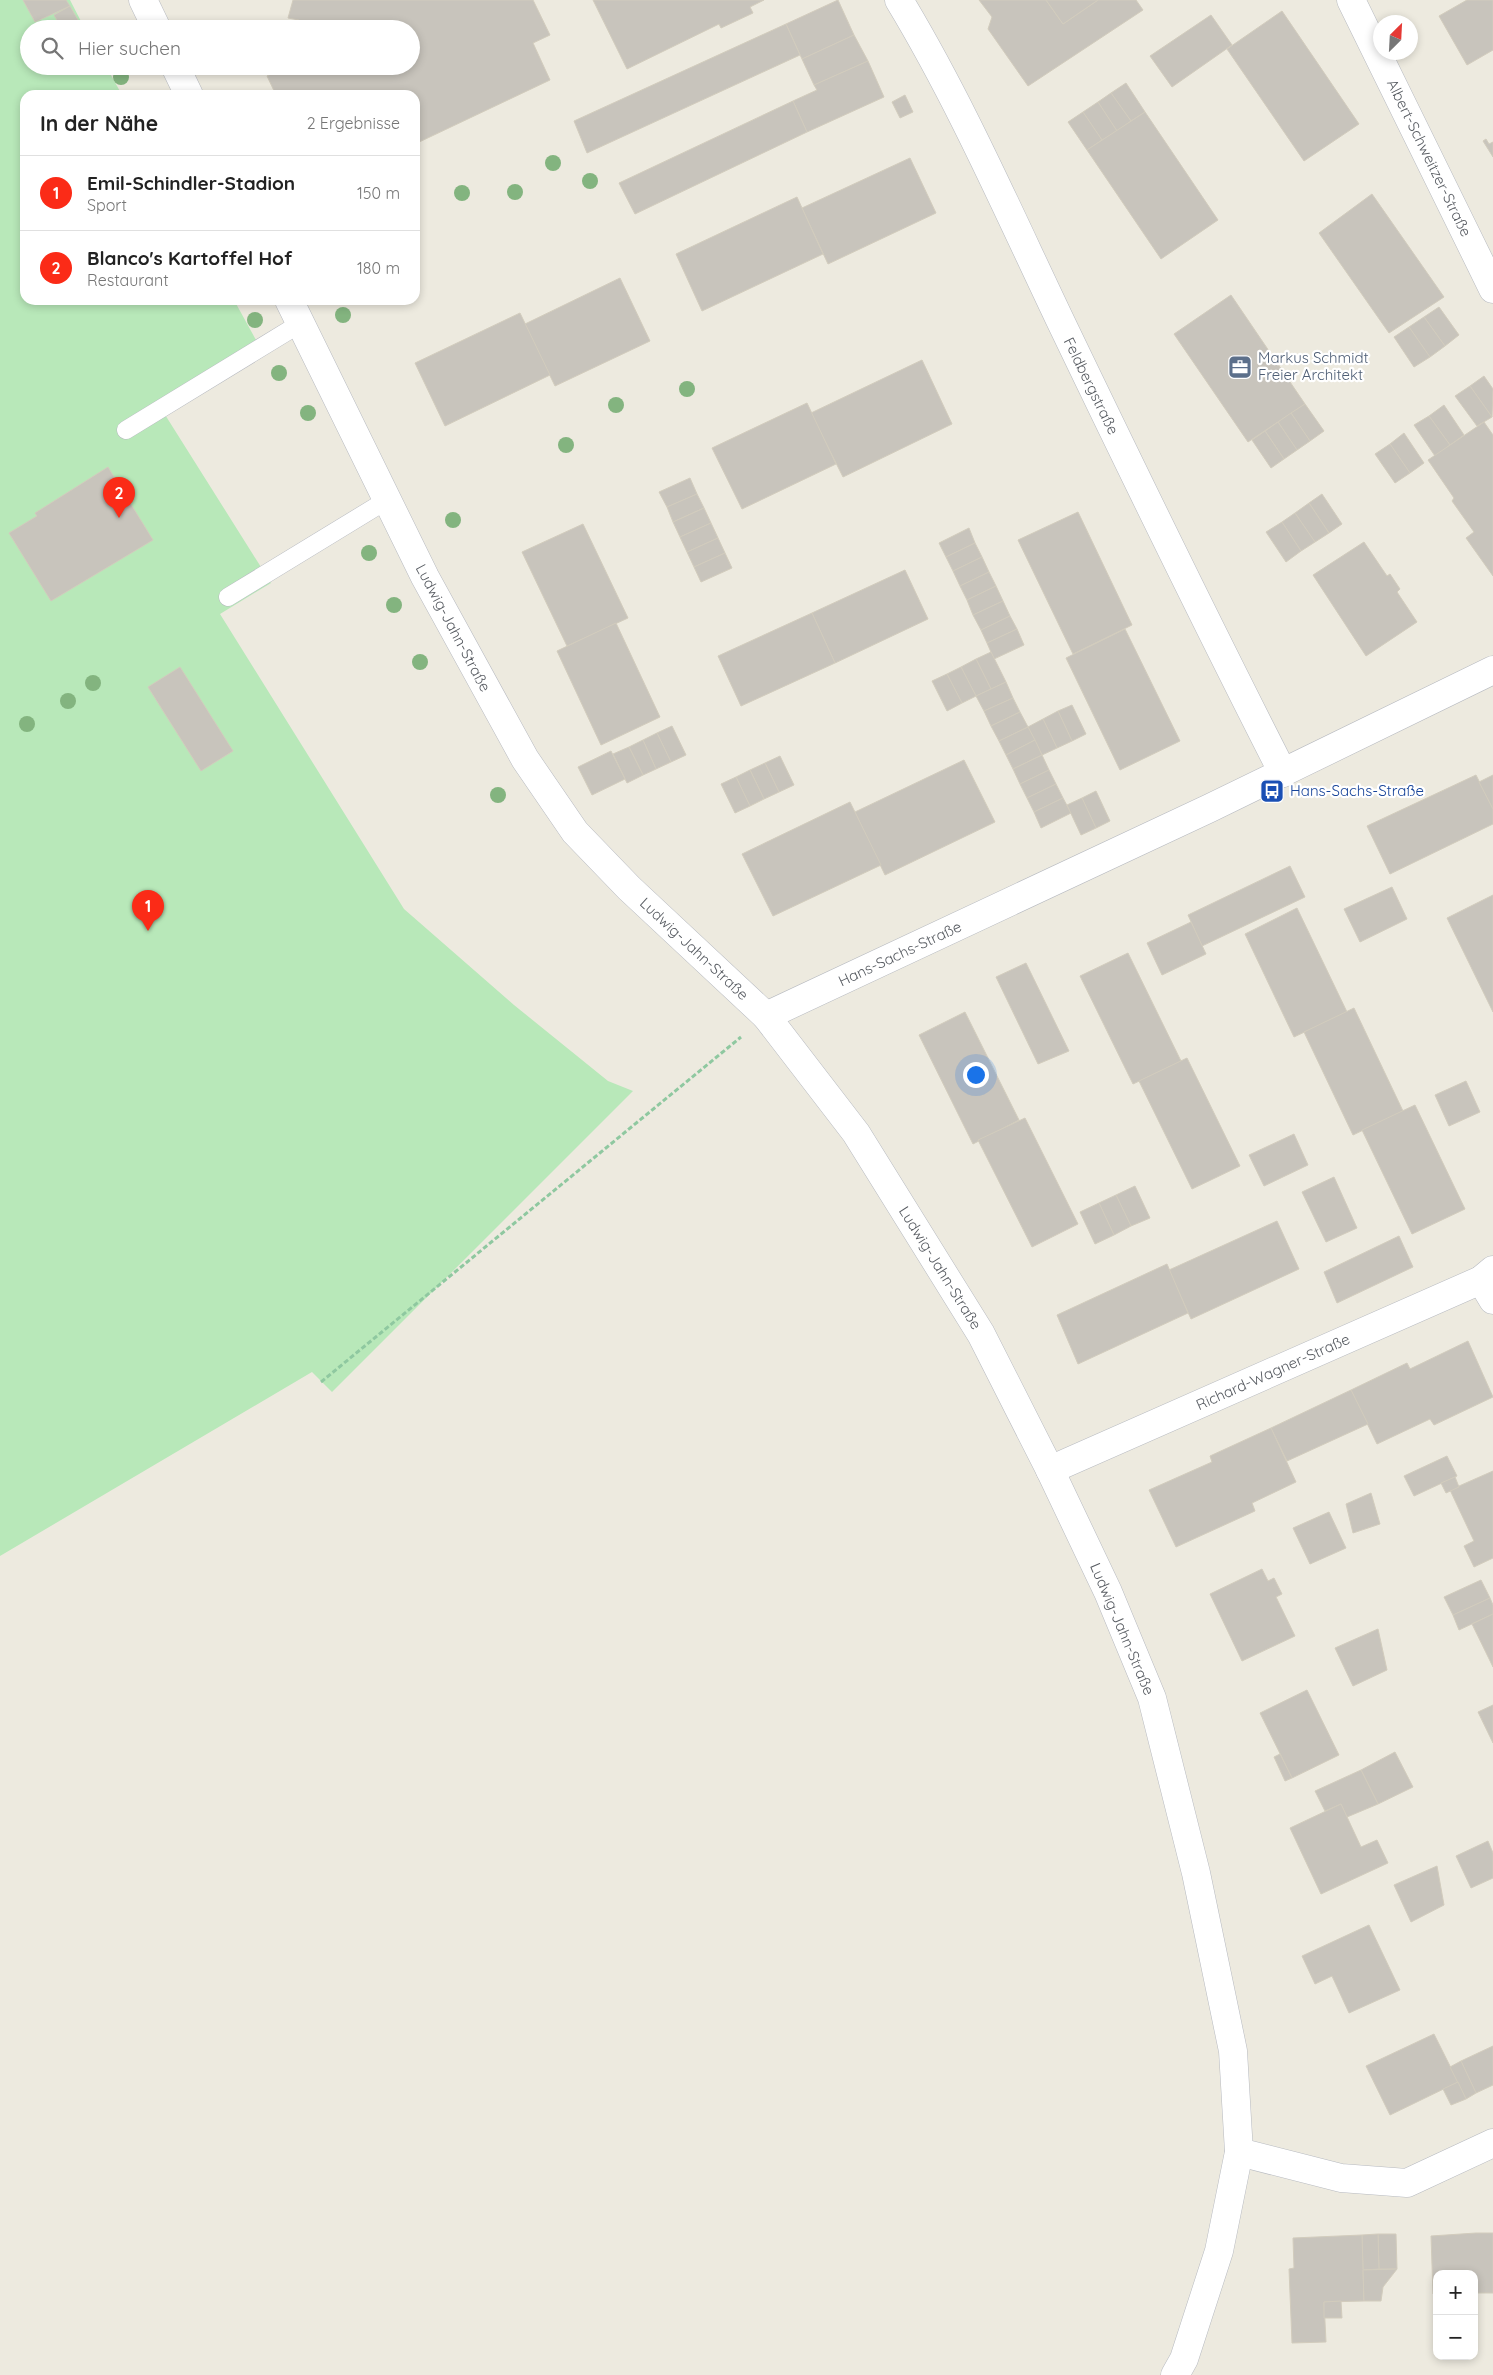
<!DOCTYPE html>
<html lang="de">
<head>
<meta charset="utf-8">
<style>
	body { margin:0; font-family:Quicksand,sans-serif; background:#f6f6f6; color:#222 }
	.controls { position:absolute; right:15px; bottom:15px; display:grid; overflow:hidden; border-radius:10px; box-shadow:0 2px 8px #0003 }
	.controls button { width:45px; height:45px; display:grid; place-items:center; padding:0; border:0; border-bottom:1px solid #e0e0e0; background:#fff; color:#222; font:25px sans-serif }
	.compass { position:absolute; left:1373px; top:15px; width:45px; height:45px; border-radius:50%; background:#fff; box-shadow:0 2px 8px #0003; rotate:24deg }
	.you { position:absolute; left:975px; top:1074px; width:18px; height:18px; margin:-12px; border:4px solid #fff; border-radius:50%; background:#1a73e8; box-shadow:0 0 0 8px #1a73e833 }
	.badge { display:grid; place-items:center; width:32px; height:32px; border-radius:50%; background:#fb2b17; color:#fff; font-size:16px; font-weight:700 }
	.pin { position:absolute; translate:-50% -41px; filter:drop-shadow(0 1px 2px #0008) }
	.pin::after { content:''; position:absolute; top:26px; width:18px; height:15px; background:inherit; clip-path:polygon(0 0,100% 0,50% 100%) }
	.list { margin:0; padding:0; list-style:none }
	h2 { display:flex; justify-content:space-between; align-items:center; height:65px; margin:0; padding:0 20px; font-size:21px }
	h2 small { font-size:16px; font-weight:400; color:#767676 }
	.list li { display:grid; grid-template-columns:32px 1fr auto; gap:15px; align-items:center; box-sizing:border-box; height:75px; padding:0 20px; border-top:1px solid #e0e0e0 }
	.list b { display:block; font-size:19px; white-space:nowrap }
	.list p { margin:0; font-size:16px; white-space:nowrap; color:#767676 }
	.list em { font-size:16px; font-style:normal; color:#767676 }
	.icon { flex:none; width:28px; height:28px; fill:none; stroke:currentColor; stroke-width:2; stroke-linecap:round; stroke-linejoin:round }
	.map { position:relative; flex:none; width:1493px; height:2375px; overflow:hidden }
	.search { position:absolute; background:#fff; box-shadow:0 2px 8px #0003; left:20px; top:20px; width:400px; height:55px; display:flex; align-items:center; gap:12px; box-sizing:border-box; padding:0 18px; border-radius:28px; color:#767676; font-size:19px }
	.panel { position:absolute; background:#fff; box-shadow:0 2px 8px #0003; left:20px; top:90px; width:400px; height:215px; border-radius:15px }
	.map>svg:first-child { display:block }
	.green { fill:#b8e8b9 }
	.building { fill:#c8c4bc; stroke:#d2ccbd }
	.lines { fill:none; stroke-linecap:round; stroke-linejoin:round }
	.service-casing { stroke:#b7bac0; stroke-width:19 }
	.minor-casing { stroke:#b7bac0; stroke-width:29 }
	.path { stroke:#8fc8a0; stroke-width:3; stroke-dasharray:5 2.5; stroke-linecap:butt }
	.service { stroke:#fff; stroke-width:18 }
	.minor { stroke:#fff; stroke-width:28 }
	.tree { fill:#83b47f }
	.labels { text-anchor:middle; stroke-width:4.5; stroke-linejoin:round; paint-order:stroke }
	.street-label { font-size:15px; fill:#585c62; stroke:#fff }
	.service-label { font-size:15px; fill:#4e5e75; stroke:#fff; text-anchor:start }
	.transit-label { font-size:15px; fill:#164399; stroke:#fff; text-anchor:start }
</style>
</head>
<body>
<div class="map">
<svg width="1493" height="2375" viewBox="0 0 1493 2375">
	<rect width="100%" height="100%" fill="#edeadf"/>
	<polygon class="green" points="0,0 70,0 85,29 29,29 29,66 106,66 122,95 25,95 25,300 234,300 256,340 157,402 271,583 220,614 404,909 514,1005 608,1081 633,1091 332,1392 312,1372 0,1556"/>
	<g class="building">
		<polygon points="23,0 66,0 70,6 35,22"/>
		<polygon points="293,0 533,0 550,35 533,43 550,80 415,144 415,95 276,95 267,76 287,66 411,66 411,29 297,29 299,20 288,18"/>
		<polygon points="593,0 764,0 750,7 753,13 721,28 719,24 627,69"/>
		<polygon points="838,0 854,35 802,59 786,24"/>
		<polygon points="979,0 1046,0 1063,24 1098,0 1136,0 1143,10 1028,86 988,29 992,17"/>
		<polygon points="1046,0 1098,0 1063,24"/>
		<polygon points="1467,0 1493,0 1493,50 1467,65 1439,16"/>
		<polygon points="70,6 83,29 62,29 54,15"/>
		<polygon points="1282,11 1359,124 1304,161 1227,49"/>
		<polygon points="1211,15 1232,45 1172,87 1150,56"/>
		<polygon points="786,24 800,55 587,153 574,121"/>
		<polygon points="854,35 868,61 814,85 802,59"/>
		<polygon points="868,61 884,97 807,132 793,101 817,90 814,85"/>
		<polygon points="1126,83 1145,112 1131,121 1111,93"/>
		<polygon points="1111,93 1131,121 1117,131 1098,102"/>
		<polygon points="905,95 913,112 900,118 892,102"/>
		<polygon points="793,101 807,132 635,214 619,183"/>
		<polygon points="1098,102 1117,131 1102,140 1083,112"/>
		<polygon points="1083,112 1102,140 1087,150 1068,122"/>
		<polygon points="1145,112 1218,220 1161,259 1087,150"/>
		<polygon points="1486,139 1489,144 1493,142 1493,157 1483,141"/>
		<polygon points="910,158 936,213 828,264 802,208"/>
		<polygon points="1372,194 1444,297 1389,333 1319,233"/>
		<polygon points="797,197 823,254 702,311 676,254"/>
		<polygon points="620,278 650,341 555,386 525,324"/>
		<polygon points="1231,295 1305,404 1248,442 1174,334"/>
		<polygon points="1439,307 1459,335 1445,346 1424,317"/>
		<polygon points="520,313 550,375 445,426 415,363"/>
		<polygon points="1424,317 1445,346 1430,357 1409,327"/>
		<polygon points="1409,327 1430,357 1414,367 1394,337"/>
		<polygon points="922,360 952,424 843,477 811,413"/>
		<polygon points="1484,376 1493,389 1492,417 1470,386"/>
		<polygon points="1470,386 1492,417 1477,426 1455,396"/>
		<polygon points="807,403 836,464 742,509 712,448"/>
		<polygon points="1305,404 1324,431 1310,441 1291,413"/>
		<polygon points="1444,405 1464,435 1450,445 1429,416"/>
		<polygon points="1291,413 1310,441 1297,450 1278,422"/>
		<polygon points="1429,416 1450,445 1435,456 1414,425"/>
		<polygon points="1278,422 1297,450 1284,459 1265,431"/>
		<polygon points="1484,422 1493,435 1493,576 1466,538 1474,532 1452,501 1454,498 1428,460"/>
		<polygon points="1265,431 1284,459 1271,468 1252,440"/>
		<polygon points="1404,433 1424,463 1410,473 1390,444"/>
		<polygon points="1390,444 1410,473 1395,483 1375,454"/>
		<polygon points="108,467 153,540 51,601 9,533 37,516 35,513"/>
		<polygon points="690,478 697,494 667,507 659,492"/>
		<polygon points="697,494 704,508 673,522 667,507"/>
		<polygon points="1322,494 1342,524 1329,533 1309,503"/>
		<polygon points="1309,503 1329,533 1315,542 1295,513"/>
		<polygon points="704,508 711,523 680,537 673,522"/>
		<polygon points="1078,512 1132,625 1073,654 1018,540"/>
		<polygon points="1295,513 1315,542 1301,551 1282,522"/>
		<polygon points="1282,522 1301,551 1286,562 1266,532"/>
		<polygon points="711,523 718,538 687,552 680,537"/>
		<polygon points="583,524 628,618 567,646 522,552"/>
		<polygon points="969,528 975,543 946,557 939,543"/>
		<polygon points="718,538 725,553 694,567 687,552"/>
		<polygon points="1364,542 1387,576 1390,574 1400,589 1397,592 1417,622 1366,656 1313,575"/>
		<polygon points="975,543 982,557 953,571 946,557"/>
		<polygon points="725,553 732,568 701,582 694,567"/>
		<polygon points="982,557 989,572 960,586 953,571"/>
		<polygon points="905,570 928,619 835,663 812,613"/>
		<polygon points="989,572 996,586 967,600 960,586"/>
		<polygon points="996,586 1003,601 973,615 967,600"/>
		<polygon points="1003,601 1010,616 981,630 973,615"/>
		<polygon points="812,613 835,663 741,706 718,656"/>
		<polygon points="1010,616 1017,629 987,643 981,630"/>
		<polygon points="616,623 660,717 601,745 557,651"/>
		<polygon points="1017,629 1024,645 994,659 987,643"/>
		<polygon points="1125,629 1180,741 1120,770 1066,658"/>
		<polygon points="991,652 1006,682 991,689 976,659"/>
		<polygon points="976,659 991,689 976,696 961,667"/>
		<polygon points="180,667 233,751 201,771 148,687"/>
		<polygon points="961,667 976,696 962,703 947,674"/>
		<polygon points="947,674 962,703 947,711 932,681"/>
		<polygon points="1006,682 1013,698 984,711 976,696"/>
		<polygon points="1013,698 1020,712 991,726 984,711"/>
		<polygon points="1072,705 1086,734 1072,741 1058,711"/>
		<polygon points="1058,711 1072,741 1057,748 1043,719"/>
		<polygon points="1020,712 1028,727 999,741 991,726"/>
		<polygon points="1043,719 1057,748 1042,755 1028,727"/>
		<polygon points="672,726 686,755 671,762 657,733"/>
		<polygon points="1028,727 1035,740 1006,755 999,741"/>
		<polygon points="657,733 671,762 656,769 643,740"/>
		<polygon points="643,740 656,769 643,775 629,747"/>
		<polygon points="1035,740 1042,755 1013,769 1006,755"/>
		<polygon points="629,747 643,775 627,783 613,754"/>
		<polygon points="611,751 625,779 592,795 578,767"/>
		<polygon points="1042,755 1049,770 1020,784 1013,769"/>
		<polygon points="780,756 794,785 779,792 765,763"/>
		<polygon points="964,760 995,822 885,875 855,812"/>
		<polygon points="765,763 779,792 764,799 750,770"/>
		<polygon points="750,770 764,799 750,806 736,777"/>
		<polygon points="1049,770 1056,784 1027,798 1020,784"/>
		<polygon points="1476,775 1493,809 1493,824 1390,874 1367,826"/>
		<polygon points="1493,775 1493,809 1479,782"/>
		<polygon points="736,777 750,806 735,813 721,784"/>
		<polygon points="1056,784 1063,798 1034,812 1027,798"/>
		<polygon points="1096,791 1110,821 1096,828 1082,798"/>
		<polygon points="1063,798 1071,813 1041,828 1034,812"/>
		<polygon points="1082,798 1096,828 1081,835 1067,805"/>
		<polygon points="850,802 881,865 773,916 742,854"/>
		<polygon points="1290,866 1305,897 1202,946 1188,915"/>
		<polygon points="1392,887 1407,919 1360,942 1344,909"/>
		<polygon points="1493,895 1493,1012 1447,918"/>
		<polygon points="1297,908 1347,1012 1294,1037 1245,934"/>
		<polygon points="1191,922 1206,954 1162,975 1147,943"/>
		<polygon points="1128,953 1181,1061 1133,1084 1080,976"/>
		<polygon points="1026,963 1069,1051 1038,1064 996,977"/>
		<polygon points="1354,1008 1403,1111 1353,1135 1304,1032"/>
		<polygon points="965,1012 1019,1120 973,1144 919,1035"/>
		<polygon points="1187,1058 1240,1166 1192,1189 1139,1081"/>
		<polygon points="1466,1081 1480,1112 1449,1126 1435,1095"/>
		<polygon points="1415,1105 1465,1209 1412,1234 1362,1130"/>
		<polygon points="1025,1118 1078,1224 1032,1247 978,1140"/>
		<polygon points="1294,1134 1308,1165 1264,1186 1249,1155"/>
		<polygon points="1334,1177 1357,1228 1326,1242 1302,1192"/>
		<polygon points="1135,1186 1150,1218 1131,1226 1116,1195"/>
		<polygon points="1116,1195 1131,1226 1114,1235 1099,1203"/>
		<polygon points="1099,1203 1114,1235 1095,1244 1080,1212"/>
		<polygon points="1277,1221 1299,1269 1191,1319 1169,1270"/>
		<polygon points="1399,1236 1413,1267 1337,1303 1324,1272"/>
		<polygon points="1167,1264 1188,1313 1078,1364 1057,1315"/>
		<polygon points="1468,1341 1493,1397 1434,1425 1430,1419 1377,1444 1351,1390 1407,1363 1410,1369"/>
		<polygon points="1351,1390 1368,1424 1287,1461 1271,1428"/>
		<polygon points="1271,1428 1296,1482 1252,1503 1255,1511 1176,1547 1149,1490 1212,1462 1210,1456"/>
		<polygon points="1447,1456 1457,1476 1414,1496 1404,1476"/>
		<polygon points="1493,1471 1493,1558 1474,1567 1464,1546 1474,1541 1450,1490"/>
		<polygon points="1455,1477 1459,1487 1446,1493 1441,1483"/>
		<polygon points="1371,1493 1380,1524 1353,1533 1346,1504"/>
		<polygon points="1329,1512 1346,1548 1310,1564 1293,1528"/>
		<polygon points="1262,1569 1268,1581 1274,1578 1282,1594 1276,1597 1295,1636 1242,1661 1210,1594"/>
		<polygon points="1481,1580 1490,1598 1453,1615 1444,1597"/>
		<polygon points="1490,1598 1493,1605 1493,1614 1459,1630 1453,1615"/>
		<polygon points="1493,1614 1493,1667 1472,1624"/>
		<polygon points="1378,1629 1387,1670 1353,1686 1335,1648"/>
		<polygon points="1307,1690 1339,1755 1292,1778 1260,1713"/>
		<polygon points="1493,1705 1493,1743 1478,1712"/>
		<polygon points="1395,1752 1413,1787 1378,1804 1361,1770"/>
		<polygon points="1280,1754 1292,1778 1285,1781 1274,1757"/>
		<polygon points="1361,1770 1378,1804 1347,1817 1341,1804 1325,1811 1315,1791"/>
		<polygon points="1341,1804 1361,1847 1377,1840 1388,1863 1321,1894 1290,1828"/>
		<polygon points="1488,1841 1493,1853 1493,1878 1471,1888 1456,1856"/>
		<polygon points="1437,1866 1444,1905 1411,1922 1394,1885"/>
		<polygon points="1369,1925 1400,1990 1349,2013 1332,1976 1315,1984 1302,1956"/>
		<polygon points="1434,2034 1458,2082 1390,2115 1366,2066"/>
		<polygon points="1493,2046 1493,2085 1476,2093 1461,2061"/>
		<polygon points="1461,2061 1476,2093 1466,2099 1450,2067"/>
		<polygon points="1458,2082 1466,2099 1451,2105 1443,2089"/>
		<polygon points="1476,2233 1493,2233 1493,2293 1474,2293 1474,2274 1437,2274 1437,2294 1433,2294 1431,2236"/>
		<polygon points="1378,2234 1396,2234 1397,2269 1379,2269"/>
		<polygon points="1378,2234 1379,2269 1363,2270 1362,2235"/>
		<polygon points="1362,2235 1364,2301 1324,2302 1326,2342 1292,2343 1289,2269 1294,2268 1293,2238"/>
		<polygon points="1397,2269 1383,2287 1381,2301 1364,2301 1363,2270"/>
		<polygon points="1341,2301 1342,2318 1324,2318 1324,2302"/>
	</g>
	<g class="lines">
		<g class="service-casing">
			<g id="service">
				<polyline points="126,430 301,323"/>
				<polyline points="228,597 387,500"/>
			</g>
		</g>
		<g class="minor-casing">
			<g id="minor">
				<polyline points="143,0 157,29"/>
				<path d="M 899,0 C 960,101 1008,211 1059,318 C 1132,470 1206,622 1283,773"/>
				<polyline points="1351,0 1493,289"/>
				<polyline points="175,66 189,95"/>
				<polyline points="289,300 425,577 525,759 575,832 629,888 766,1016 856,1133 981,1334 1050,1470 1108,1592 1152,1698 1196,1873 1233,2051 1239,2152 1219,2251 1184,2359 1175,2375"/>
				<polyline points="766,1016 1210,808 1493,670"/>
				<polyline points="1481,1280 1493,1300"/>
				<polyline points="1050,1470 1481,1280 1493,1270"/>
				<polyline points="1239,2152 1341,2178 1407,2183 1493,2143"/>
			</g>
		</g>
		<polyline class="path" points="321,1382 741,1037"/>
		<use href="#service" class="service"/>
		<use href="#minor" class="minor"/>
	</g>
	<g class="tree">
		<circle cx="121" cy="77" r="8"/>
		<circle cx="553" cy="163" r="8"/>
		<circle cx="590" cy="181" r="8"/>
		<circle cx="515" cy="192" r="8"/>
		<circle cx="462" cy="193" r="8"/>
		<circle cx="343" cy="315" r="8"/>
		<circle cx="255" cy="320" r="8"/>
		<circle cx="279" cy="373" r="8"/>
		<circle cx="687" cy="389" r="8"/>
		<circle cx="616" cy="405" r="8"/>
		<circle cx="308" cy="413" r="8"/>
		<circle cx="566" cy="445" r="8"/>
		<circle cx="453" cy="520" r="8"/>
		<circle cx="369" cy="553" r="8"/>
		<circle cx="394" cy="605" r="8"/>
		<circle cx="420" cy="662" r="8"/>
		<circle cx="93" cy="683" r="8"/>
		<circle cx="68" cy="701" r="8"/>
		<circle cx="27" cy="724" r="8"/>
		<circle cx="498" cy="795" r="8"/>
	</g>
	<defs>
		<g id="office-square" transform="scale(1.25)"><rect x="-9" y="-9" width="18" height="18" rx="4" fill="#5c6f8a" stroke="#fff"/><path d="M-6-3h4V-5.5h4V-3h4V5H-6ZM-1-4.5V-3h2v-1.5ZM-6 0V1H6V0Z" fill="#fff"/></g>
		<g id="bus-square" transform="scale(1.25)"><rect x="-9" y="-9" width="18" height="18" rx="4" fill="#1a4fb4" stroke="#fff"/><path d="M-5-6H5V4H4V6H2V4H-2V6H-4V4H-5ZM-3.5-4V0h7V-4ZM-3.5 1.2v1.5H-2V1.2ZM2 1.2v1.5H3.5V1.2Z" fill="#fff"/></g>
	</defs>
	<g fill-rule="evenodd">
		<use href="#office-square" x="1240" y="367"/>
		<use href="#bus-square" x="1272" y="791"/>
	</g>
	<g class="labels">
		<g class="street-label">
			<text transform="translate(1429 158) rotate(64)" y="5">Albert-Schweitzer-Straße</text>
			<text transform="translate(1091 386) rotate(64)" y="5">Feldbergstraße</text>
			<text transform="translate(453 628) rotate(62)" y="5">Ludwig-Jahn-Straße</text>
			<text transform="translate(694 949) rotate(43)" y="5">Ludwig-Jahn-Straße</text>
			<text transform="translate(900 954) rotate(-25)" y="5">Hans-Sachs-Straße</text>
			<text transform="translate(940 1268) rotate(58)" y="5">Ludwig-Jahn-Straße</text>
			<text transform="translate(1273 1372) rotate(-24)" y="5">Richard-Wagner-Straße</text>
			<text transform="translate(1122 1629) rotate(67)" y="5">Ludwig-Jahn-Straße</text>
		</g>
		<g class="service-label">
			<text x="1258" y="363">Markus Schmidt<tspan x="1258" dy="17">Freier Architekt</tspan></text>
		</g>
		<g class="transit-label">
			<text x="1290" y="796">Hans-Sachs-Straße</text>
		</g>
	</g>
</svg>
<div class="controls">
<button>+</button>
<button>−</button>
</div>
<svg class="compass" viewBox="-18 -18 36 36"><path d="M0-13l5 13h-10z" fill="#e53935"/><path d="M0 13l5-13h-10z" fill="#767676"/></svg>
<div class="you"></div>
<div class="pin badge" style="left:148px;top:931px">1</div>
<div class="pin badge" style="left:119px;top:518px">2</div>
<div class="search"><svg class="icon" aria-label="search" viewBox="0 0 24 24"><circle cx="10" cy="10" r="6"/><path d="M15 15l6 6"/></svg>Hier suchen</div>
<section class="panel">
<h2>In der Nähe<small>2 Ergebnisse</small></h2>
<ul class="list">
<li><span class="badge">1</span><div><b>Emil-Schindler-Stadion</b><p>Sport</p></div><em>150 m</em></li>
<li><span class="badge">2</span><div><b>Blanco's Kartoffel Hof</b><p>Restaurant</p></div><em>180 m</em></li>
</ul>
</section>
</div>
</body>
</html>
